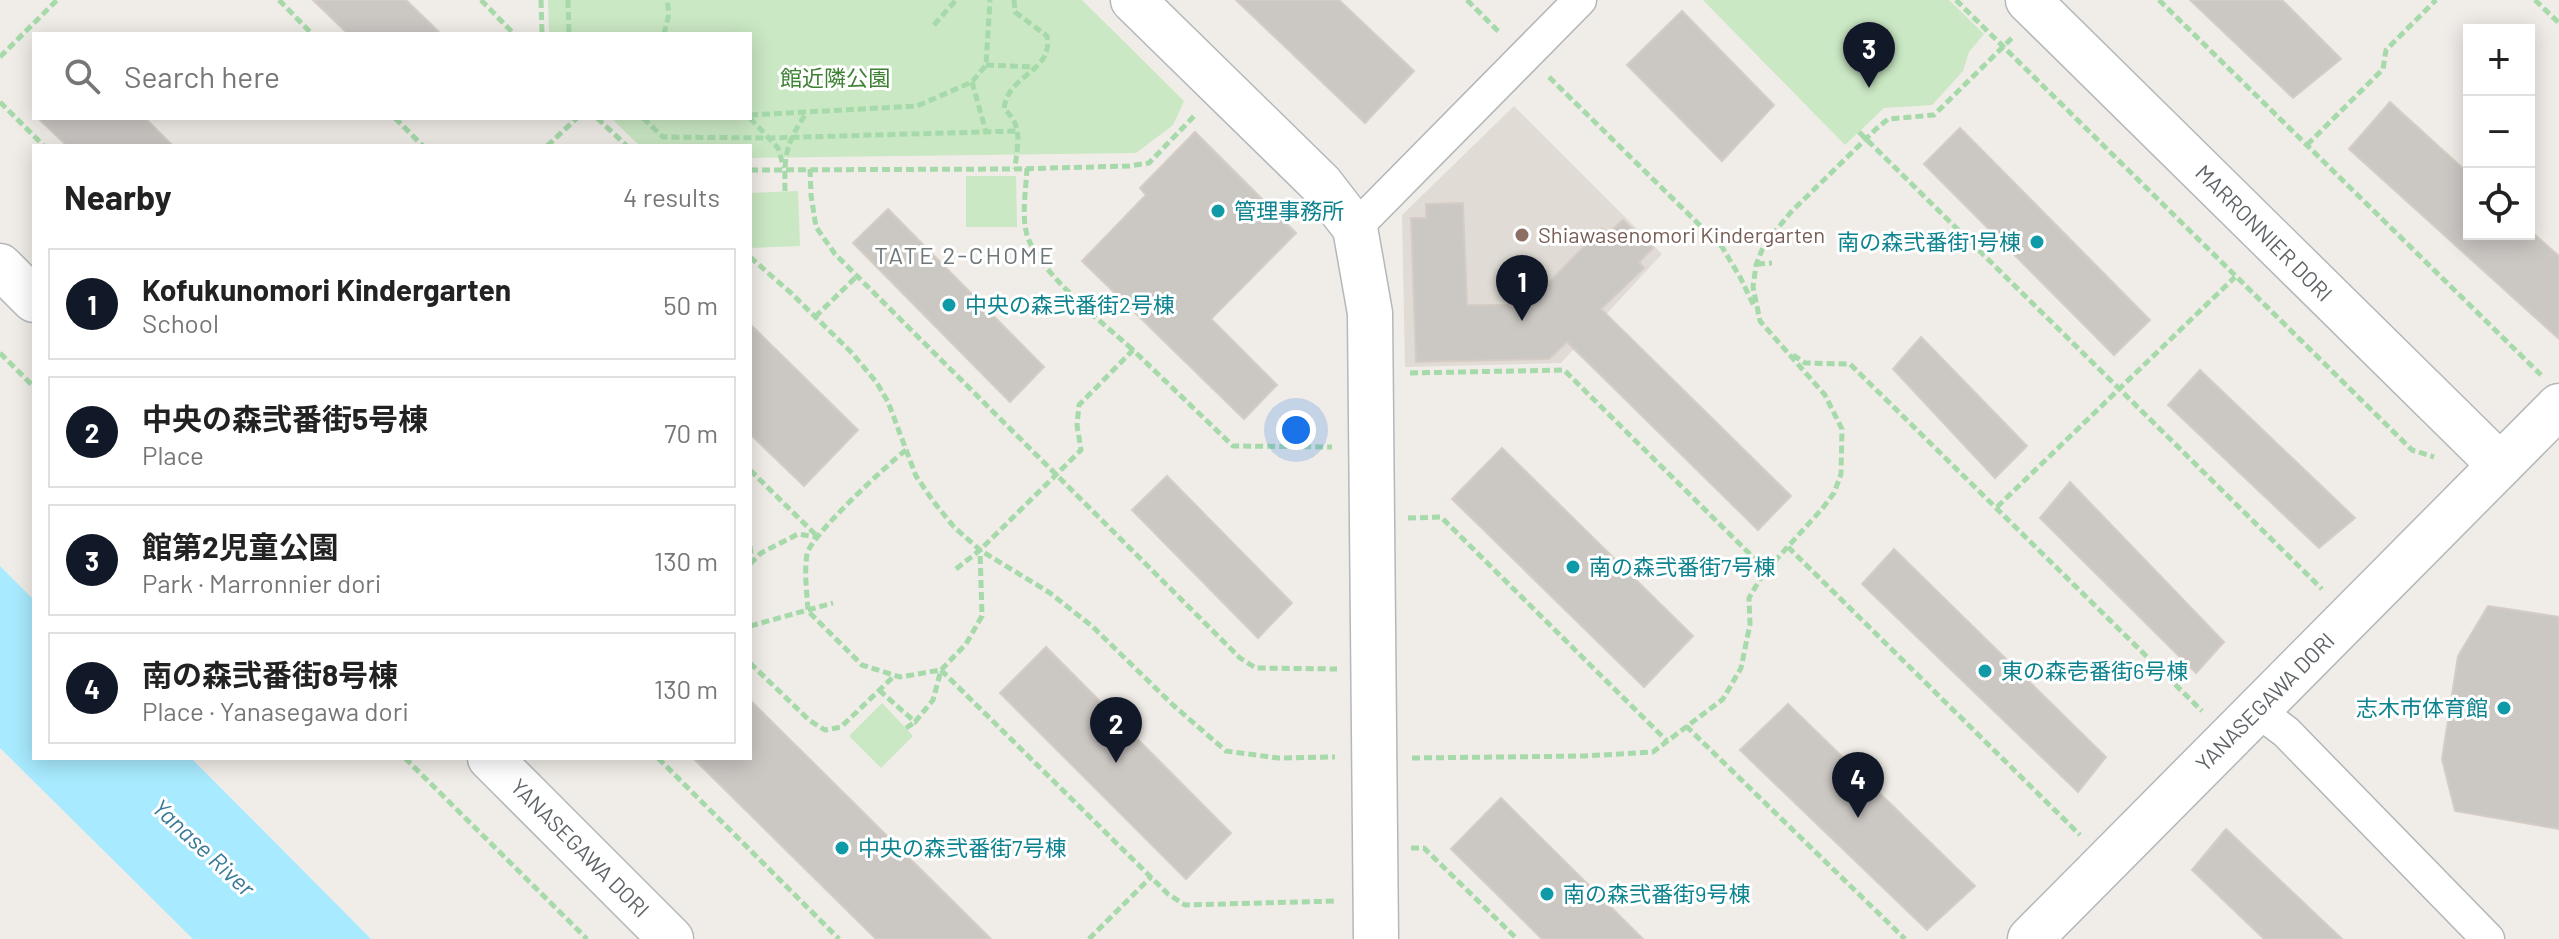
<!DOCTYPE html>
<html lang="en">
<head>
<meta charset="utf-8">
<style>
	body { margin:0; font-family:Barlow,"Noto Sans JP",sans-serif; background:#f2f2f2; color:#222 }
	.controls { position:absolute; right:24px; top:24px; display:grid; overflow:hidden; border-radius:0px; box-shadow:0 4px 20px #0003 }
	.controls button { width:72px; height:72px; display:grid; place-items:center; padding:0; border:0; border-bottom:2px solid #e0e0e0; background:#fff; color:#222; font:40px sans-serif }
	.you { position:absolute; left:1296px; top:430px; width:28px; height:28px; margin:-20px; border:6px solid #fff; border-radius:50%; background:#1a73e8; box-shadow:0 0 0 12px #1a73e833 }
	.badge { display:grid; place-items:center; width:52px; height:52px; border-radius:50%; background:#111827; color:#fff; font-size:26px; font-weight:700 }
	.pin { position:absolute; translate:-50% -66px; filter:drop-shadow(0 2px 4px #0008) }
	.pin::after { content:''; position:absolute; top:42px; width:28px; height:24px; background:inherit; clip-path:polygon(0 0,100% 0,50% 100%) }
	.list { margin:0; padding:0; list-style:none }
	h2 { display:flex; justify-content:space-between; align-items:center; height:104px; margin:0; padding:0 32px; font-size:34px }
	h2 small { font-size:26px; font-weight:400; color:#767676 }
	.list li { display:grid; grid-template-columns:52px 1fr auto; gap:24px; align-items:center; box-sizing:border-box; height:112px; margin:0 16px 16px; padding:0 16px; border:2px solid #e0e0e0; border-radius:0px }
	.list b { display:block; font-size:30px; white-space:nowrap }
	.list p { margin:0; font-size:26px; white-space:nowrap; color:#767676 }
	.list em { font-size:26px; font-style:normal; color:#767676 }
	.icon { flex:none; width:44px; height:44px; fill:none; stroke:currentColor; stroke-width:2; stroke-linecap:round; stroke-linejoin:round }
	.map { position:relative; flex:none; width:2559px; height:939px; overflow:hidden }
	.search { position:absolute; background:#fff; box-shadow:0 4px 20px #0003; left:32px; top:32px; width:720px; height:88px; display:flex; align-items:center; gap:20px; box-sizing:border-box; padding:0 28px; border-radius:0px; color:#767676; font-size:30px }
	.panel { position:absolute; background:#fff; box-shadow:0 4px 20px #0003; left:32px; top:144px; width:720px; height:616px; border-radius:0px }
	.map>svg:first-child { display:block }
	.education { fill:#e0dcd5 }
	.green { fill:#cae8c3 }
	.water { fill:#a8eaff }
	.building { fill:#cbc7c3; stroke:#d5cdc5; stroke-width:2 }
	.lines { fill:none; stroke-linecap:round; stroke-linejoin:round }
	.street-casing { stroke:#b2b6b9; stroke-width:35 }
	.secondary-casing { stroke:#b3b8bb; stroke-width:47 }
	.path { stroke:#a6daaa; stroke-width:5; stroke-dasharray:8 4; stroke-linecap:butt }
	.street { stroke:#fff; stroke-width:32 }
	.secondary { stroke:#fff; stroke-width:44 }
	.culture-dot { fill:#0f9aa8; stroke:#fff; stroke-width:3 }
	.education-dot { fill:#8d6e63; stroke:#fff; stroke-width:3 }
	.labels { text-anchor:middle; stroke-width:6; stroke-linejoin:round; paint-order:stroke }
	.park-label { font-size:22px; fill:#3e8233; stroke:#fff }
	.culture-label { font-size:22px; fill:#0d838f; stroke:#fff; text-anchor:start }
	.street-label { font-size:22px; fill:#5e6467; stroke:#fff }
	.education-label { font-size:22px; fill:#785e54; stroke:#fff; text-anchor:start }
	.neighbourhood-label { font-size:24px; letter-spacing:2px; fill:#6f7679; stroke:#fff }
	.water-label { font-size:24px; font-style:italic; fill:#3a7a99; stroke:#fff }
</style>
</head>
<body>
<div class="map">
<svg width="2559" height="939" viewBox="0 0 2559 939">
	<rect width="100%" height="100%" fill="#f0ece7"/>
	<polygon class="education" points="1514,106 1662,254 1561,363 1405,367 1402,215"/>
	<g class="green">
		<polygon points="548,0 1082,0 1184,101 1173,125 1136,153 750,158 750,146 640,146 611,118 750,118 750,34 549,34"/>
		<polygon points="1703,0 1949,0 1984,34 1969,52 1963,71 1932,105 1884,108 1845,145"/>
		<polygon points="966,176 1016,176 1017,227 966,227"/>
		<polygon points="798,191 800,246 750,248 750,193"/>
		<polygon points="882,703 913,736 881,768 849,736"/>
	</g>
	<polygon class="water" points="0,566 34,600 34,758 191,758 371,939 193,939 0,748"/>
	<g class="building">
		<polygon points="313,0 406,0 441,34 348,34"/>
		<polygon points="1236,0 1339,0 1414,71 1365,123"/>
		<polygon points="2190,0 2282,0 2341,59 2293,98"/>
		<polygon points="1682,11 1774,105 1722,161 1627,65"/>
		<polygon points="2390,102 2469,174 2469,234 2534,234 2559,256 2559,339 2349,149"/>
		<polygon points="38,118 145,118 173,146 67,146"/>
		<polygon points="1960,128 2150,320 2114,355 1924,164"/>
		<polygon points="1195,132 1296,233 1211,319 1277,385 1244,419 1082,261 1146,195 1140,188"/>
		<polygon points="1463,203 1467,305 1527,305 1602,228 1608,233 1623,220 1653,248 1639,262 1644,268 1601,309 1791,496 1758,530 1567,342 1549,359 1416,362 1411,218 1426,218 1426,204"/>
		<polygon points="888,209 1044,367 1010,402 853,243"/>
		<polygon points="750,324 858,430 804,486 750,434"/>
		<polygon points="1921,337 2027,446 1995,478 1893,369"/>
		<polygon points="2200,370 2355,518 2319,548 2168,405"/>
		<polygon points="1502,448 1693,636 1644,687 1452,499"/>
		<polygon points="1167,476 1292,603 1258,638 1132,510"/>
		<polygon points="2070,482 2224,642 2196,673 2040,518"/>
		<polygon points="1894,549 2106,757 2078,792 1862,584"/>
		<polygon points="2488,606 2559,617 2559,829 2455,811 2442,759 2458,656"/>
		<polygon points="1046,647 1231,833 1186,879 1000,693"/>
		<polygon points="750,700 991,939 876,939 693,758 750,758"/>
		<polygon points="1788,704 1975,886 1927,930 1740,750"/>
		<polygon points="1501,798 1643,939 1542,939 1451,849"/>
		<polygon points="2226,829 2342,939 2264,939 2192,870"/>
	</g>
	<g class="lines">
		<g class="street-casing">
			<g id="street">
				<polyline points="1355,228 1580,0"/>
				<polyline points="2257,710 2286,732 2488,939"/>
			</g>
		</g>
		<g class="secondary-casing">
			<g id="secondary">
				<polyline points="1133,0 1321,184 1355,228 1370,313 1376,939"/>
				<polyline points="2028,0 2500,465"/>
				<polyline points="0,266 34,300"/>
				<polyline points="490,758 671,939"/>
				<polyline points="2030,939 2559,406"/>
			</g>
		</g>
		<g class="path">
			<polyline points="279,0 312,34"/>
			<polyline points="481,0 514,34"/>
			<polyline points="541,0 542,34"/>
			<polyline points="568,0 569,34"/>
			<path d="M 1014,0 L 1015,12 L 1047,36 C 1054,72 1007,74 1004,109 C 1024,126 1017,145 1015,169"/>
			<polyline points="1467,0 1501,34"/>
			<polyline points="1956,0 2412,450 2434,457"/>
			<polyline points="2159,0 2541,375"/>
			<polyline points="2535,0 2559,23"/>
			<polyline points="934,25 956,0"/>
			<polyline points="664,34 669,14 667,0"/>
			<polyline points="0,57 57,0"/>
			<polyline points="986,65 1033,67"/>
			<polyline points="1549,77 1722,247 1740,277 1754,306"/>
			<polyline points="972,82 986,132"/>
			<polyline points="0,102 44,146"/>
			<polyline points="750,115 917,106 972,82 986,65 990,0"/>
			<polyline points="395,118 423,146"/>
			<polyline points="597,118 627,146"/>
			<polyline points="643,118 663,137 769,138 1017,131"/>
			<polyline points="750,118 778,148 784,168"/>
			<polyline points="1859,132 2322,589"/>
			<polyline points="2307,145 2383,69 2386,50 2436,0"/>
			<polyline points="547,146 577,118"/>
			<path d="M 1027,168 C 1026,188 1022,212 1026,231 C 1034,269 1103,323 1133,350"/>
			<polyline points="810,169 811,195 816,227 835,254 1240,658 1256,668 1337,669"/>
			<polyline points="750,170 1015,169 1129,166 1149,163 1196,114"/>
			<path d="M 785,191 C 784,154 786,143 807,112"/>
			<polyline points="750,257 792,294 852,353 877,383 888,402 916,476 933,501 954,527 980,550 1050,593 1093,627 1173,705 1226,751 1278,758 1335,757"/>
			<polyline points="1757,264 1772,263"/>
			<polyline points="815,317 857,276"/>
			<polyline points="0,353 34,387"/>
			<polyline points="1793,355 1805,363 1850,364 2202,711"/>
			<polyline points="1410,373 1564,370 1767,571"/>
			<path d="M 906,450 C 888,464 811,535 807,554 C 804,572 807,593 808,611 L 862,665 L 900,677 L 941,670"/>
			<polyline points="750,470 818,537"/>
			<polyline points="1997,507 2235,277"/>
			<polyline points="1408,518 1441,517 1667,741"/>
			<polyline points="750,546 752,559"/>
			<polyline points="1788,547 2080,835"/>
			<polyline points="750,564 761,553 798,534 817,537"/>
			<polyline points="956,569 980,550 1081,450 1077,425 1079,405 1133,350 1233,446 1332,447"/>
			<polyline points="750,626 833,603"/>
			<polyline points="750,663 809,720 825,730 841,727 894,676"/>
			<polyline points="941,670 1168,894 1185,905 1337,901"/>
			<polyline points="879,690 915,722 933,700 941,670 966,644 982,616 980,550"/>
			<polyline points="1686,726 1905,939"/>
			<polyline points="906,728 915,722"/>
			<polyline points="405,758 587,939"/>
			<polyline points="658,758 839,939"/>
			<polyline points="1412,758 1585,756 1653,752 1723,699 1741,668 1750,624 1749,598 1763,574 1822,509 1834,493 1841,474 1842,429 1825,395 1760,321 1753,287 1756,265 1764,245 1791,212 1876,129 1888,119 1934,115 2014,36"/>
			<polyline points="1411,848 1424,848 1517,939"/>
			<polyline points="1089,939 1151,877"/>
		</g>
		<use href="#street" class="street"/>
		<use href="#secondary" class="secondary"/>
	</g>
	<g class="culture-dot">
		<circle cx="1218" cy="211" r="8"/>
		<circle cx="2037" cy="242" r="8"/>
		<circle cx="949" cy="305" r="8"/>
		<circle cx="1573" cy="567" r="8"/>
		<circle cx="1985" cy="671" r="8"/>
		<circle cx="2504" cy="708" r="8"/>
		<circle cx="842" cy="848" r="8"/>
		<circle cx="1547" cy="894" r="8"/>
	</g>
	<circle class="education-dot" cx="1522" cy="235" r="8"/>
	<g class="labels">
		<g class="park-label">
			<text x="835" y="86">館近隣公園</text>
		</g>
		<g class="culture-label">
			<text x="1234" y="219">管理事務所</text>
			<text x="2021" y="250" text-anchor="end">南の森弐番街1号棟</text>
			<text x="965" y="313">中央の森弐番街2号棟</text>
			<text x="1589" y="575">南の森弐番街7号棟</text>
			<text x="2001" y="679">東の森壱番街6号棟</text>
			<text x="2488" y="716" text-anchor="end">志木市体育館</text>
			<text x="858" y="856">中央の森弐番街7号棟</text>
			<text x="1563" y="902">南の森弐番街9号棟</text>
		</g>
		<g class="street-label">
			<text transform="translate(2264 233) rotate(45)" y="8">MARRONNIER DORI</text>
			<text transform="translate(2265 702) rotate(-45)" y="8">YANASEGAWA DORI</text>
			<text transform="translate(580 848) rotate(45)" y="8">YANASEGAWA DORI</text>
		</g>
		<g class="education-label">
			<text x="1538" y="243">Shiawasenomori Kindergarten</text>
		</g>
		<g class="neighbourhood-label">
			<text x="965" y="264">TATE 2-CHOME</text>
		</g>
		<g class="water-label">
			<text transform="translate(203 848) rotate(43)" y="8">Yanase River</text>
		</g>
	</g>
</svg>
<div class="controls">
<button>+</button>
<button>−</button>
<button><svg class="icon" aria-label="locate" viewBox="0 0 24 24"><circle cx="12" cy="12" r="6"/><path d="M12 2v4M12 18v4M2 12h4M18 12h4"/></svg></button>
</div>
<div class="you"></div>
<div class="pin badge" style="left:1522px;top:321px">1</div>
<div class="pin badge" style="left:1116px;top:763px">2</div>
<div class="pin badge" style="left:1869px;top:88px">3</div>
<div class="pin badge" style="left:1858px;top:818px">4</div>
<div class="search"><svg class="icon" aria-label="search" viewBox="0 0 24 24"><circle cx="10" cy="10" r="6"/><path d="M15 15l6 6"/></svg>Search here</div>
<section class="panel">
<h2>Nearby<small>4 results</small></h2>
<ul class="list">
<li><span class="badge">1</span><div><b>Kofukunomori Kindergarten</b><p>School</p></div><em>50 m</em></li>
<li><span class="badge">2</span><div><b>中央の森弐番街5号棟</b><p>Place</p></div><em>70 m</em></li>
<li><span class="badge">3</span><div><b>館第2児童公園</b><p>Park · Marronnier dori</p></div><em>130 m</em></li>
<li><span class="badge">4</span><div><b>南の森弐番街8号棟</b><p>Place · Yanasegawa dori</p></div><em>130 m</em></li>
</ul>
</section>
</div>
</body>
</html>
